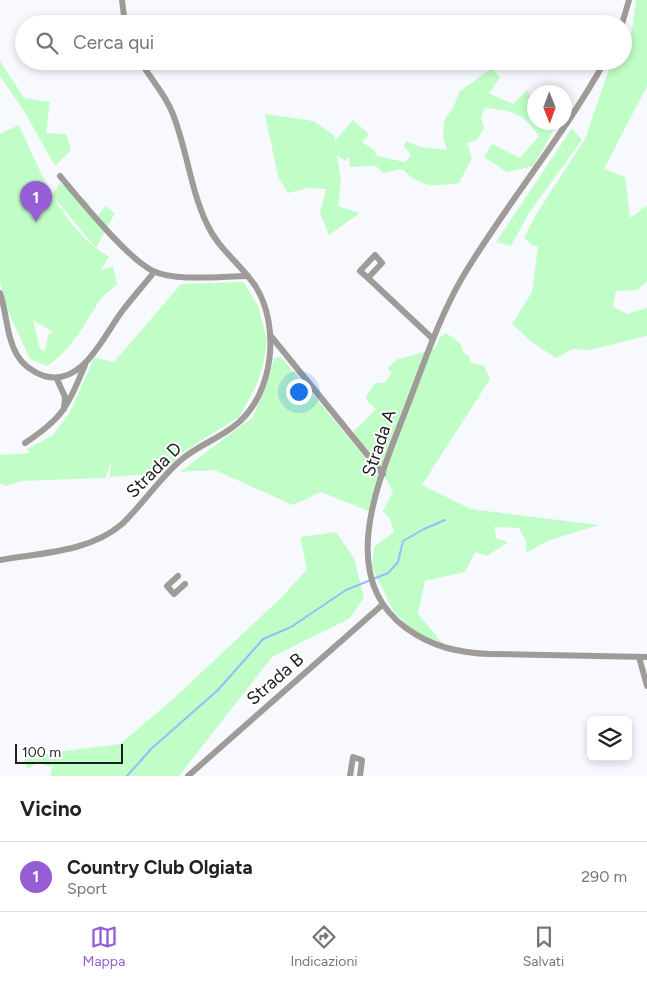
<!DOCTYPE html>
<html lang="it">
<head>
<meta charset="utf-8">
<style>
	body { margin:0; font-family:Figtree,sans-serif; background:#f6f6f6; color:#222 }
	.controls { position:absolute; right:15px; bottom:15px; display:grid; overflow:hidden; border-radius:8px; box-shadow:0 2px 8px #0003 }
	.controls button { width:45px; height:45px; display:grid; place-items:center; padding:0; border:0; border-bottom:1px solid #e0e0e0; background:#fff; color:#222; font:25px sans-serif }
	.compass { position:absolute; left:527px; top:85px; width:45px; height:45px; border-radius:50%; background:#fff; box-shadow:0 2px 8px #0003; rotate:179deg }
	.scale { position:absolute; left:15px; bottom:12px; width:108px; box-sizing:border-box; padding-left:5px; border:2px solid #1d1e21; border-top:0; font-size:14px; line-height:18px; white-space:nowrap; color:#1d1e21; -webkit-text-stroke:4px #fff; paint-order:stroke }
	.you { position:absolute; left:298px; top:391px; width:18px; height:18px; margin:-12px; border:4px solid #fff; border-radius:50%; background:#1a73e8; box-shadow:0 0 0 8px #1a73e833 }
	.badge { display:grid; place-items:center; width:32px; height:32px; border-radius:50%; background:#965dd5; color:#fff; font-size:16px; font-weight:700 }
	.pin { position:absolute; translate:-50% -41px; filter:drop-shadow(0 1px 2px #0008) }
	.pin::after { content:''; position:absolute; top:26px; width:18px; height:15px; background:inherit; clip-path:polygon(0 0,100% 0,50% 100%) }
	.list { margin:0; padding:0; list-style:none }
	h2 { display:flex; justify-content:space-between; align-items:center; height:65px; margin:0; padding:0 20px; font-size:21px }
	h2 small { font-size:16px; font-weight:400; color:#767676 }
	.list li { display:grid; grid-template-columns:32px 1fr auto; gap:15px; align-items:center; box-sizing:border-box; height:70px; padding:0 20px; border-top:1px solid #e0e0e0 }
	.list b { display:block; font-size:19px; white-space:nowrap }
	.list p { margin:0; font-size:16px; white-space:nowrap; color:#767676 }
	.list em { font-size:16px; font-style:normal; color:#767676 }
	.icon { flex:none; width:28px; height:28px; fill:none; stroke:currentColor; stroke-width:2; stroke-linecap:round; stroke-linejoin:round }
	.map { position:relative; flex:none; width:647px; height:776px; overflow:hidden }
	.search { position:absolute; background:#fff; box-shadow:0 2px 8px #0003; left:15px; right:15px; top:15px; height:55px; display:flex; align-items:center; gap:12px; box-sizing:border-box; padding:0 18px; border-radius:28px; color:#767676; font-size:19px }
	.sheet { height:135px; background:#fff }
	nav { display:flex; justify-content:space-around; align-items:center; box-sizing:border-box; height:70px; border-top:1px solid #e0e0e0; background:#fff; font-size:14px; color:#767676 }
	nav a { display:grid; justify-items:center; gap:2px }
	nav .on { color:#965dd5 }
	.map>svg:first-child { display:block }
	.green { fill:#c0fdc7; fill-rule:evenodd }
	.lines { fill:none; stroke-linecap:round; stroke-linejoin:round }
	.stream { stroke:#95bcfe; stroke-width:2 }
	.minor { stroke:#9f9b99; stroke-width:6 }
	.labels { text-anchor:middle; stroke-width:4; stroke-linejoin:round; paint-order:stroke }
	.street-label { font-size:18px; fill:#1d1e21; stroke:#fff }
</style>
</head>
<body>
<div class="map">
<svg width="647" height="776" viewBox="0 0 647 776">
	<rect width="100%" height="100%" fill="#f8f9ff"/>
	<g class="green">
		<polygon points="636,0 647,0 647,86 604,169 625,177 630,218 647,206 647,281 638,290 616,291 613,307 627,314 647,308 647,336 590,350 573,349 556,358 533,343 512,324 532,292 538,247 532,245 524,238 537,213 585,139 610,66 613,61 623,61 623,45 632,31"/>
		<polygon points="0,61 24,98 50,102 46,133 66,134 71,150 55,166 24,111 0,76"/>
		<path d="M 492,68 L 500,78 L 489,93 L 513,104 L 527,90 L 534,104 L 529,112 L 534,116 L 534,122 L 558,123 L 533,166 L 507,172 L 484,157 L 492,144 L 520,158 L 539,136 C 523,113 511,110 485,108 L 481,117 L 484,128 L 477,140 L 467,143 L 472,158 L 459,183 C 433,186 423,189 402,169 L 383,173 L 376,166 L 350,167 L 349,157 L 345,161 L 337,155 L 341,181 L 338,206 L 360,213 L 329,235 L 320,213 L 326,189 L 308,188 L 288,193 L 278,177 L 265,114 L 313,121 L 334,135 L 335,141 L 353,120 L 369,134 L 362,142 L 373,149 L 377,156 L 405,162 L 411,155 L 404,146 L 406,141 L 420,147 L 447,150 L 443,137 L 444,120 L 453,108 L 460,91 Z"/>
		<path d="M 19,125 C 41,173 62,229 109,257 L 101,270 L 113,266 L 117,284 C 112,289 104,294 100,300 C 84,324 72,350 47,366 L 30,359 L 8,311 L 0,281 L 0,134 ZM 33,320 L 53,332 L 48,335 L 45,351 L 40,349 Z"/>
		<polygon points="572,128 582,140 529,213 511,246 496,242"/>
		<polygon points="60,183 88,202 95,219 105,206 115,213 96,248 52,195"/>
		<polygon points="244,282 258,306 267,340 263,366 255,388 239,417 180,454 166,473 110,477 111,463 105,478 21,481 7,486 0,484 0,455 30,453 27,449 53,435 69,414 94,358 114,362 181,284"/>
		<polygon points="446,333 460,343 464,353 470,357 470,362 484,366 490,379 422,485 471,509 599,525 547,541 526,553 526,541 519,528 494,527 496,538 508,542 487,556 475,552 465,572 425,581 418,614 444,645 415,632 393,611 372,567 374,547 394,532 390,519 383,511 393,491 383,474 351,434 376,409 367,401 366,396 375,383 384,383 392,373 387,368 398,359 435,349 440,337"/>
		<polygon points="281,357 382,477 371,512 321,492 293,505 215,470 180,472 253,417 268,381 274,358"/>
		<polygon points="336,532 354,558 364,598 349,619 272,657 179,776 53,776 50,775 54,762 51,767 37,762 29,769 24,763 26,756 120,744 172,700 284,595 307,569 300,537"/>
	</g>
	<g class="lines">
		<polyline class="stream" points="127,776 151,749 218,690 263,639 291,627 346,590 388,573 398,562 403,541 424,529 445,520"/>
		<g class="minor">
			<polyline points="122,0 125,24"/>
			<polyline points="622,24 629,0"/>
			<path d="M 605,61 C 563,137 506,204 462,278 C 439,318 424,363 407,407 C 382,473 333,575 406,628 C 432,647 459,653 491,654 L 647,657"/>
			<path d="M 60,176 C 80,200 128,259 153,271 C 176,282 223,276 248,276"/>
			<polyline points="368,278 360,271 375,255 382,263 368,278 433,339"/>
			<path d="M 0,293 C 7,313 6,336 17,355 C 23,365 33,372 44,376 C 83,387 103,336 123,310 C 133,297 144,285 154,272"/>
			<polyline points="270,335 383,474"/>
			<polyline points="57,379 65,397 64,409"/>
			<path d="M 25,443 C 64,417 67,407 85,365"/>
			<path d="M 0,560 C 40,553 90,552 122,524 C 143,504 159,479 181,460 C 198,445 221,438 238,423 C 274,392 280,326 256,287 C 241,264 218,249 207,224 C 190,189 187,148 172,112 C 165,94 150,78 140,61"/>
			<polyline points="178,576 167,586 174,594 185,584"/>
			<polyline points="639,657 647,686"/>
			<polyline points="188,776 381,606"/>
			<polyline points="350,776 353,757 362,760 360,776"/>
		</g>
	</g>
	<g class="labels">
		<g class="street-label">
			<text transform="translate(379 443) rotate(-71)" y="6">Strada A</text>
			<text transform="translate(154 470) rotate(-45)" y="6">Strada D</text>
			<text transform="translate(275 679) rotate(-41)" y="6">Strada B</text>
		</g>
	</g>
</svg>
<div class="controls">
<button><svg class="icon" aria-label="layers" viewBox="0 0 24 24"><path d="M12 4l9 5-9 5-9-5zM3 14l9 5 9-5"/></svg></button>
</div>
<svg class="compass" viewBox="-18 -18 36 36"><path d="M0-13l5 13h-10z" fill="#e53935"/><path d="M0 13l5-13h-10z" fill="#767676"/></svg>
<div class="scale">100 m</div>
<div class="you"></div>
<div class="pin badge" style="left:36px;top:222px">1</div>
<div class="search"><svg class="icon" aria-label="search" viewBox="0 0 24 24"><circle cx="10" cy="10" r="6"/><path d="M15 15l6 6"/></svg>Cerca qui</div>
</div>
<section class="sheet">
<h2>Vicino<small></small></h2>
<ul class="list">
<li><span class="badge">1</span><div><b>Country Club Olgiata</b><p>Sport</p></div><em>290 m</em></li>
</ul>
</section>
<nav>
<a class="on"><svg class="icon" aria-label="map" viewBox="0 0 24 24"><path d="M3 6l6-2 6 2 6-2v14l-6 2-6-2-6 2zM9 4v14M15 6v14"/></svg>Mappa</a>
<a><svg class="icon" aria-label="directions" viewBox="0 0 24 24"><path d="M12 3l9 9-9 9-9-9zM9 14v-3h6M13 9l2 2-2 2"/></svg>Indicazioni</a>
<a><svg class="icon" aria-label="saved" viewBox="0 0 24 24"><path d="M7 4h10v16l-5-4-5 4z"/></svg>Salvati</a>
</nav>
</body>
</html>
